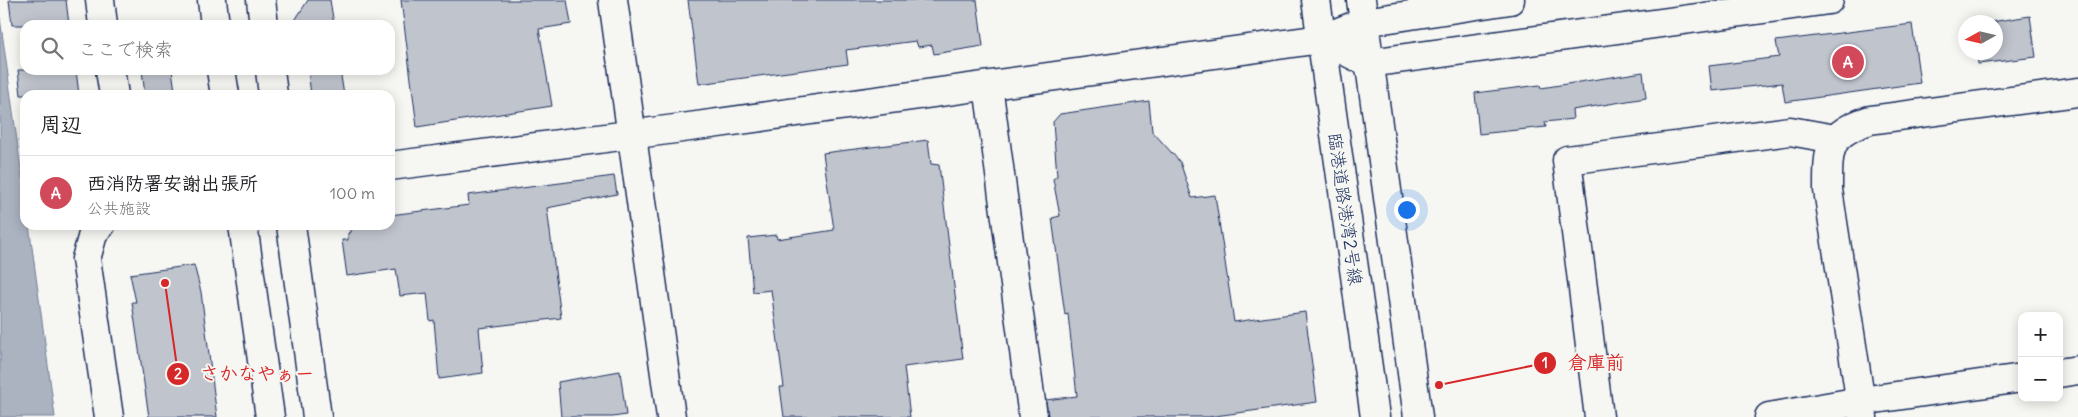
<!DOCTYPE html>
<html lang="ja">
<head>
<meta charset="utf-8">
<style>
	body { margin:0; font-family:Delius,"Klee One",sans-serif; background:#f6f6f6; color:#202124 }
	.controls { position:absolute; right:15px; bottom:15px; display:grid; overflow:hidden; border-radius:10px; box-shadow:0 2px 12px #0003 }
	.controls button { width:45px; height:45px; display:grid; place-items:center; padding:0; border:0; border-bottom:1px solid #e0e0e0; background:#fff; color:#202124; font:25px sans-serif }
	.compass { position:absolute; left:1958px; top:15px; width:45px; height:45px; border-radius:50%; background:#fff; box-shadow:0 2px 12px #0003; rotate:262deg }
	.you { position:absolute; left:1406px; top:209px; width:18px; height:18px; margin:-12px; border:4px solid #fff; border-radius:50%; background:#1a73e8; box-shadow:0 0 0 8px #1a73e833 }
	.badge { display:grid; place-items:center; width:32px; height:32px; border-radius:50%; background:#d1495b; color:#fff; font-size:16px; font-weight:700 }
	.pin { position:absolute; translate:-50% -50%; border:2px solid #fff; box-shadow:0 1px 5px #0006 }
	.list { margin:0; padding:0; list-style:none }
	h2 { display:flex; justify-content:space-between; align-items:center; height:65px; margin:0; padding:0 20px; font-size:21px }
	h2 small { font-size:16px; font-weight:400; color:#757577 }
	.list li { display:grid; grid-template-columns:32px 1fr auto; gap:15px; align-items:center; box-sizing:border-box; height:75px; padding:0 20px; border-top:1px solid #e0e0e0 }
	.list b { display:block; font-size:19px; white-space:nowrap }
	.list p { margin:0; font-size:16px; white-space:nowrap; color:#757577 }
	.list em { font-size:16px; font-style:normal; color:#757577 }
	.icon { flex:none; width:28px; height:28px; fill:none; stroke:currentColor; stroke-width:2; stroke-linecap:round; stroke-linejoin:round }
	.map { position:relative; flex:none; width:2078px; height:417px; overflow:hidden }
	.search { position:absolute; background:#fff; box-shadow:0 2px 12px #0003; left:20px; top:20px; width:375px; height:55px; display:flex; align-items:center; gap:12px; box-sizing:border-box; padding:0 18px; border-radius:15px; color:#757577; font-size:19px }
	.panel { position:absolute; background:#fff; box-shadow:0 2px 12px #0003; left:20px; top:90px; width:375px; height:140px; border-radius:15px }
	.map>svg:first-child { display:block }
	.water { fill:#abb2c0; stroke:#717e99 }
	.building { fill:#c0c4cd; stroke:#1b2f5e }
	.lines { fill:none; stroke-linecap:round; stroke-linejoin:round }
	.minor-casing { stroke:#1b2f5e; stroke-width:31 }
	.minor { stroke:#f6f6f2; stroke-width:28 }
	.labels { text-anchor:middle; stroke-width:4; stroke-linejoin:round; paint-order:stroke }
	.street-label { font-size:18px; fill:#1b2f5e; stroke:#f6f6f2 }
	.leader { fill:none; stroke:#d62828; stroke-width:2 }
	.callout-dot { fill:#d62828; stroke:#f6f6f2; stroke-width:2 }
	.mark-label { font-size:15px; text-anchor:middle; font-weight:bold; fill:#fff }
	.callout-label { font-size:19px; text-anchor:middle; font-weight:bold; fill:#d62828; stroke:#f6f6f2; stroke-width:4; stroke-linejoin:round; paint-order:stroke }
</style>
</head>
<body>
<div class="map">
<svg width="2078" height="417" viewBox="0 0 2078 417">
	<rect width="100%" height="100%" fill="#f6f6f2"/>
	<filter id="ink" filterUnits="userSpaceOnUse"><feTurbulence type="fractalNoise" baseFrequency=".02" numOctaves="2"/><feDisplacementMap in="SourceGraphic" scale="10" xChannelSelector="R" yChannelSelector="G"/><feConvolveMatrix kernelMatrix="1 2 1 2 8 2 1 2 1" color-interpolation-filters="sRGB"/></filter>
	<g filter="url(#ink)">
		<polygon class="water" points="0,18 25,198 25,225 29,225 55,417 0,417"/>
		<g class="building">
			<polygon points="9,0 66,0 69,25 12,25"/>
			<polygon points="308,0 330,0 334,25 292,25"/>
			<polygon points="401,0 567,0 571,24 539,29 552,106 417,127"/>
			<polygon points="688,0 977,0 983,46 934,54 932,45 918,47 916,41 846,50 848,64 699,84"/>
			<polygon points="2030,16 2036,57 1978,64 1977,52 1996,52 1996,22 1991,22"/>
			<polygon points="1912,24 1920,83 1785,102 1782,83 1712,91 1709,66 1779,57 1776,41"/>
			<polygon points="18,70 76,70 79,95 21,95"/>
			<polygon points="142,70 172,70 175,91 145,95"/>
			<polygon points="308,70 340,70 344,95 311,95"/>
			<polygon points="1643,72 1646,98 1572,110 1573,119 1545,122 1546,127 1479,134 1475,93 1540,85 1541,88"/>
			<polygon points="1149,101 1152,131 1180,162 1192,198 1215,195 1234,322 1305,312 1317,402 1208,417 1048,417 1046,400 1077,396 1068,314 1065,315 1052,218 1060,216 1053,179 1057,176 1053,122 1060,114"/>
			<polygon points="928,140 931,164 939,165 963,359 904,367 910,417 784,417 780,387 784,387 771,290 753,292 748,238 776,235 777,239 834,230 823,153"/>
			<polygon points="614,176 617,194 547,208 561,318 479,328 483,373 439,379 434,320 430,321 427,293 400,296 396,269 347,276 342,240 348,240 348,233 351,232 351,228 355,227 355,225 390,225 390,215 469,205 468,195"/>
			<polygon points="194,265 201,292 217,417 149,417 132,302 136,302 130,274"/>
			<polygon points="620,371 626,415 613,417 561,417 558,382"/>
		</g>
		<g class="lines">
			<g class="minor-casing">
				<g id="minor">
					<polyline points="100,0 103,25"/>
					<polyline points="212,0 215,25"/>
					<polyline points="261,0 264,25"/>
					<polyline points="613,0 671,417"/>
					<polyline points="1316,0 1375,417"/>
					<polyline points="1361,0 1418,417"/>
					<polyline points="1321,39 1369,63 1829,0"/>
					<polyline points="110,70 114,95"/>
					<polyline points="221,70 225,95"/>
					<polyline points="270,70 273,95"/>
					<polyline points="988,86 1033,417"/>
					<polyline points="390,166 675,129 1321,39 1364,22 1510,0"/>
					<polyline points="101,225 93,234 86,259 109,417"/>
					<polyline points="243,225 270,417"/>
					<polyline points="291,225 317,417"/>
					<polyline points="2059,373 2078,370"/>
					<polyline points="1599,417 1567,160 1790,131 1835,139"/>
					<polyline points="1769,417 1861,401 2022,378"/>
					<path d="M 1863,417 L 1828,190 C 1828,148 1827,134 1870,120 L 2078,92"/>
				</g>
			</g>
			<use href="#minor" class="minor"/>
		</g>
	</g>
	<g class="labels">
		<g class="street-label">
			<text transform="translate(1345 209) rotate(82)" y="6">臨港道路港湾2号線</text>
		</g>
	</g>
	<path class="leader" d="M1439 385L1545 363M165 283L178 374"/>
	<g class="callout-dot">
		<circle cx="1439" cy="385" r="5"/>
		<circle cx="165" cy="283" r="5"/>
		<circle cx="1545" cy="363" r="12"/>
		<circle cx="178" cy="374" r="12"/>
	</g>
	<g class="mark-label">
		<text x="1545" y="368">1</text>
		<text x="178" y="379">2</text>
	</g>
	<g class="callout-label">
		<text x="1596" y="369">倉庫前</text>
		<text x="257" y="380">さかなやぁー</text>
	</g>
</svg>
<div class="controls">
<button>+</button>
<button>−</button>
</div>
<svg class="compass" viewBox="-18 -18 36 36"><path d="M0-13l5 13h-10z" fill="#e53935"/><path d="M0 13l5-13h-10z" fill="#757577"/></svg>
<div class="you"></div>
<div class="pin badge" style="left:1848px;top:62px">A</div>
<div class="search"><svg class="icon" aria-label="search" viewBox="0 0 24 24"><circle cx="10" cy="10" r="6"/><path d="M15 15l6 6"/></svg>ここで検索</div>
<section class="panel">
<h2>周辺<small></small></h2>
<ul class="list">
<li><span class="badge">A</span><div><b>西消防署安謝出張所</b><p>公共施設</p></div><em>100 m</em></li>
</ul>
</section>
</div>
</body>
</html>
